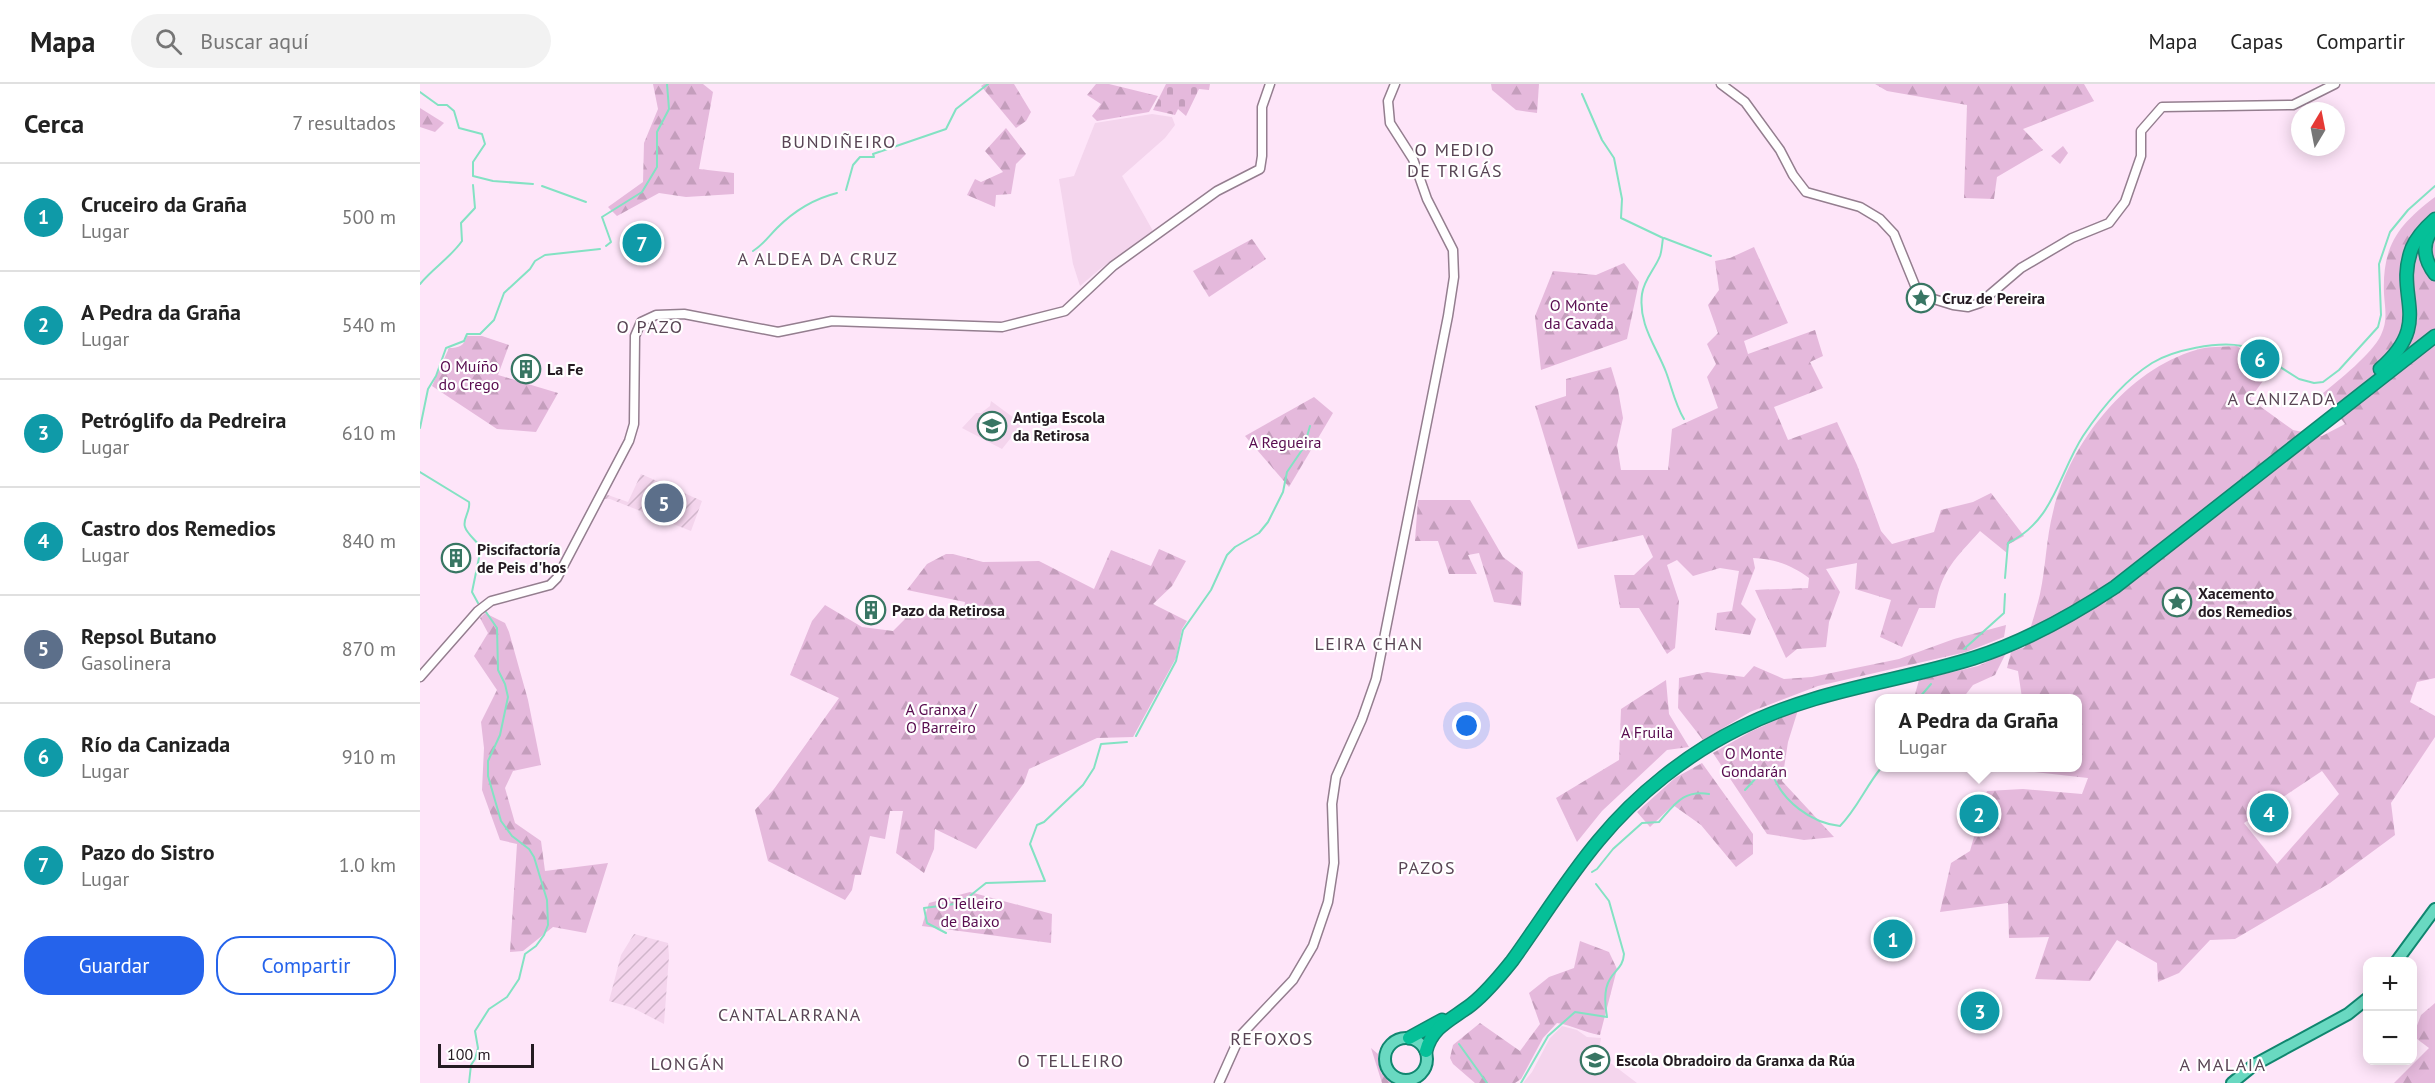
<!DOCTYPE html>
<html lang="es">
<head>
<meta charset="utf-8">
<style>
	body { margin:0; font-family:"PT Sans",sans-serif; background:#f2f2f2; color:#222 }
	.controls { position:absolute; right:18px; bottom:18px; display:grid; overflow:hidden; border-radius:12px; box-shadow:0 3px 15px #0003 }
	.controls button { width:54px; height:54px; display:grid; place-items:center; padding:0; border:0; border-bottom:2px solid #e0e0e0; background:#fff; color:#222; font:30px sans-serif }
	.compass { position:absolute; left:1871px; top:18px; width:54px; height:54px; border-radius:50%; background:#fff; box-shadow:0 3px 15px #0003; rotate:10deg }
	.scale { position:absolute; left:18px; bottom:15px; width:96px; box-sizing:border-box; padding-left:6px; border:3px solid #241b22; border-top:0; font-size:16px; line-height:21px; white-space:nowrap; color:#241b22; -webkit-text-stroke:4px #fff; paint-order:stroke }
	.you { position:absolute; left:1047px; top:642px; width:21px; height:21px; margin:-15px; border:4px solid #fff; border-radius:50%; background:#1a73e8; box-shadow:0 0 0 9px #1a73e833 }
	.badge { display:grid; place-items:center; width:39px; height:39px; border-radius:50%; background:#2563eb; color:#fff; font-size:20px; font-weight:700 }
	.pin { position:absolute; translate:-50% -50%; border:3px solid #fff; box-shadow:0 2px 6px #0006 }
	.popup { position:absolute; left:1455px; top:610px; width:207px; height:78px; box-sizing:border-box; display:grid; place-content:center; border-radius:12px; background:#fff; filter:drop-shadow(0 2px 4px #0005); font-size:20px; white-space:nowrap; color:#767676 }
	.popup b { font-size:22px; color:#222 }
	.popup::after { content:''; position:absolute; left:50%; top:100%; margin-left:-12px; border:12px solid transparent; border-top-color:#fff }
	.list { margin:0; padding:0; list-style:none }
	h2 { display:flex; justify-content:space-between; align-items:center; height:78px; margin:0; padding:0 24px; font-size:26px }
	h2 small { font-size:20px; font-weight:400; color:#767676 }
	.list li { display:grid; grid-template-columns:39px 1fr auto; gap:18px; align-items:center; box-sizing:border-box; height:108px; padding:0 24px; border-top:2px solid #e0e0e0 }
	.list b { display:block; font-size:22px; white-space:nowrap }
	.list p { margin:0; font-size:20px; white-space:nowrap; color:#767676 }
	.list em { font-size:20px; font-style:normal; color:#767676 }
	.actions { display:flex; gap:12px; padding:18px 24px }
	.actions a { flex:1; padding:14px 0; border:2px solid #2563eb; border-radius:24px; text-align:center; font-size:21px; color:#2563eb }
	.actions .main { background:#2563eb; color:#fff }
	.icon { flex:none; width:33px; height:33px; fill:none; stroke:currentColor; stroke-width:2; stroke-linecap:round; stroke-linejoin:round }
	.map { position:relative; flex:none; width:2015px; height:999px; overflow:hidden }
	header { display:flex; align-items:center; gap:36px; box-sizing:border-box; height:84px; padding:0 30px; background:#fff; border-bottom:2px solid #e0e0e0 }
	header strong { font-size:28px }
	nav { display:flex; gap:33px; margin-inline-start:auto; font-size:21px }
	.search { width:420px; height:54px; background:#f2f2f2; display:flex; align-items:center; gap:15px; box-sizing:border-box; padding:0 21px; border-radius:33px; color:#767676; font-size:22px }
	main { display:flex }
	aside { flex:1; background:#fff }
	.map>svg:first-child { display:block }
	.built { fill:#f4d5ed }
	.industrial { fill:url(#industrial-furrows) }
	.forest { fill:url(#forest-firs); fill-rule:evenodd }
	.cemetery { fill:url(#cemetery-stones) }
	.park { fill:url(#park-tufts) }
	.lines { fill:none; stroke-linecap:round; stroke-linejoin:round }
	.stream { stroke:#83e2c3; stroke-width:2 }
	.minor-casing { stroke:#947e8f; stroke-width:11 }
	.major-casing { stroke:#10866f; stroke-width:14 }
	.highway-casing { stroke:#10866f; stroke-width:15 }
	.minor { stroke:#fff; stroke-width:8 }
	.major { stroke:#69d9c1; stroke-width:10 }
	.highway { stroke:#05c098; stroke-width:12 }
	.labels { text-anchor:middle; stroke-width:4.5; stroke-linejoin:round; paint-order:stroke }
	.poi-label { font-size:16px; font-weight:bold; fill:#241b22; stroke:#fff; text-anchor:start }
	.park-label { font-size:16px; fill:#580c4f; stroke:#fff }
	.neighbourhood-label { font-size:18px; letter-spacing:1.5px; fill:#584454; stroke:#fff }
</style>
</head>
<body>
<header>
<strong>Mapa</strong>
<div class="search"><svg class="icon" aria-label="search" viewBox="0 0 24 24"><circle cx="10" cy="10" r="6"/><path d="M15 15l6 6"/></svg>Buscar aquí</div>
<nav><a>Mapa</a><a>Capas</a><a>Compartir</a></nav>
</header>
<main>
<aside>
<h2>Cerca<small>7 resultados</small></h2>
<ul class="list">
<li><span class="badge" style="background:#0f9aa8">1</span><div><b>Cruceiro da Graña</b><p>Lugar</p></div><em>500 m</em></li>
<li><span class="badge" style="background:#0f9aa8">2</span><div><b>A Pedra da Graña</b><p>Lugar</p></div><em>540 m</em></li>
<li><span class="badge" style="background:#0f9aa8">3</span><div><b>Petróglifo da Pedreira</b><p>Lugar</p></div><em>610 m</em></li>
<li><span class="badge" style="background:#0f9aa8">4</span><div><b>Castro dos Remedios</b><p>Lugar</p></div><em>840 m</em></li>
<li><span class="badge" style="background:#5c6f8a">5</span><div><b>Repsol Butano</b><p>Gasolinera</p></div><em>870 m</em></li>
<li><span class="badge" style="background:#0f9aa8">6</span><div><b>Río da Canizada</b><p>Lugar</p></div><em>910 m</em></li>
<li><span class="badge" style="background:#0f9aa8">7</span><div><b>Pazo do Sistro</b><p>Lugar</p></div><em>1.0 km</em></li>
</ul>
<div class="actions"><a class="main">Guardar</a><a>Compartir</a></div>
</aside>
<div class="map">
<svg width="2015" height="999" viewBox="0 0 2015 999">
	<defs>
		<pattern id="industrial-furrows" width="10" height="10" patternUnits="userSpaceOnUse" patternTransform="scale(1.5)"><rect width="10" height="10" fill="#f4d5ed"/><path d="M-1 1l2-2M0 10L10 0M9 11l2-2" fill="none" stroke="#d1b6cb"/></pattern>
		<pattern id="forest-firs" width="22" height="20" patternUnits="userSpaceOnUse" patternTransform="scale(1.5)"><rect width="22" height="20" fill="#e5b9dc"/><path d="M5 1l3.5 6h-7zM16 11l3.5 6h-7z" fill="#c49ebc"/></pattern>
		<pattern id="cemetery-stones" width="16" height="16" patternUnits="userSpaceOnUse" patternTransform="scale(1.5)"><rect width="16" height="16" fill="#e5b9dc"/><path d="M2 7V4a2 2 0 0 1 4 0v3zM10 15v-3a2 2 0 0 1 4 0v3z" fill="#c49ebc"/></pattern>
		<pattern id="park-tufts" width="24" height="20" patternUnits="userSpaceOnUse" patternTransform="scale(1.5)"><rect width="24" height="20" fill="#e5b9dc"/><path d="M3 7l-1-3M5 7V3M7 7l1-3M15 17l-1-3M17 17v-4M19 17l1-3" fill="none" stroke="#c49ebc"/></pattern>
	</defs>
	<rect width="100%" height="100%" fill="#fee5f9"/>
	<g class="built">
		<polygon points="732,30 752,33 755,41 745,54 702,92 733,147 680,185 660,202 653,180 639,95 654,92 675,39"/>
		<polygon points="571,317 602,340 582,365 542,344 556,329 561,329 570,322"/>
		<polygon points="1142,942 1157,946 1167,953 1181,954 1180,960 1184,974 1217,999 1103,999 1112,988 1130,954"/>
	</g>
	<g class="industrial">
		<polygon points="221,390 282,417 271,447 190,415 183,415 185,410 208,418"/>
		<polygon points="214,850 248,859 249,872 244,940 213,924 189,917 201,871"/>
	</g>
	<g class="forest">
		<polygon points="233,0 283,0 293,8 279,85 314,89 314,110 266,113 239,109 197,132 188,123 223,98 224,59 238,25"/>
		<polygon points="564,0 594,0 611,28 606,37 596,44 561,2"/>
		<polygon points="676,0 689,0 738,12 729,28 677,37 672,32 681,20 667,11"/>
		<polygon points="1071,0 1119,0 1117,29 1096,26 1072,6"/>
		<polygon points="1455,0 1664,0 1674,17 1603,45 1623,66 1577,93 1574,115 1544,114 1547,21 1467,7"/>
		<polygon points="0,24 24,39 15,48 0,43"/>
		<polygon points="586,44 606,70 596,80 591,110 576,111 575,123 547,111 555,95 561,98 583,88 565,67"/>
		<path d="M 2015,113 L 2015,594 L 1997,598 L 1990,618 L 2015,632 L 2015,653 L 1971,719 L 1975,751 L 1910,799 L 1815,855 L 1790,856 L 1759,889 L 1738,898 L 1737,879 L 1697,856 L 1670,897 L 1615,895 L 1629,853 L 1589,854 L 1588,819 L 1520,828 L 1531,779 L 1550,767 L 1567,707 L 1603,705 L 1662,710 L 1668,694 L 1605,687 L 1603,684 L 1658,684 L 1658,614 L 1602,614 L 1598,587 L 1587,584 L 1591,568 L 1605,563 C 1610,545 1616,527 1620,510 C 1626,483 1626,455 1633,428 C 1649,360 1707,286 1776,266 C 1788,262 1803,263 1817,262 L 1850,287 L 1830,315 L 1873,346 L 1902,352 L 1925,340 L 1902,310 C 1919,296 1952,270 1961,251 C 1968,236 1965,225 1964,210 C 1962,162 1978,141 2015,113 ZM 1902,687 L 1919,710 L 1857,780 L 1824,739 Z"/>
		<polygon points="832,155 846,175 789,213 773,187"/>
		<path d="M 1334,163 L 1368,239 L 1324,257 L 1328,270 L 1395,246 L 1403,272 L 1390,278 L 1403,304 L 1354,323 L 1368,356 L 1417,338 L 1437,381 L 1461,447 L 1472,460 L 1514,448 L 1521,426 L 1553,418 L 1571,409 L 1604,452 L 1589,460 L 1587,469 L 1560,447 C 1536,474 1521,486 1515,524 L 1499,524 L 1482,563 L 1460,553 L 1471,516 L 1435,505 L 1437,479 L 1406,485 L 1420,508 L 1409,538 L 1406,563 L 1377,565 L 1366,574 L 1335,506 L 1388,504 L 1389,494 C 1372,481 1355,475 1333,474 L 1335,484 L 1321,520 L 1336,535 L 1330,551 L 1295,546 L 1297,529 L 1312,527 L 1319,487 L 1300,484 L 1273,492 L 1257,476 L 1247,481 L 1259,517 L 1255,564 L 1247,570 L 1219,524 L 1200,524 L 1194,491 L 1214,491 L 1233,473 L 1223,451 L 1158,465 L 1115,322 L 1146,312 L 1146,295 L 1191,283 L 1198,306 L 1203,334 L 1197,361 L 1201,386 L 1248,386 L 1252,345 L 1298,324 L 1287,293 L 1296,280 L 1287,260 L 1298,249 L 1288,221 L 1299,206 L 1295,177 L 1310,174 Z"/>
		<polygon points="1204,179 1219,198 1207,255 1121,286 1115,232 1133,187 1176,191"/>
		<path d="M 47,252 L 62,252 L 89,261 L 78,291 L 138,309 L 116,348 L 77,345 L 12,302 L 29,264 C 39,264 44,262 47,252 Z"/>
		<polygon points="894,313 913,329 869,403 825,352"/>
		<polygon points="998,416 1050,416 1083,473 1103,488 1101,522 1074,518 1059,469 1048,471 1057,490 1029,490 1018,457 995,457"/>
		<polygon points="739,465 766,477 752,502 733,520 767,537 762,545 756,574 713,653 677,654 609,685 604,699 556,765 515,745 514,765 504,789 476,769 483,727 470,727 465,755 450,752 441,791 435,791 432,806 425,816 348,777 335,726 354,705 419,614 370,591 392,537 405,521 442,543 473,547 485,535 481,527 543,533 545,518 487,506 507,480 526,470 533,470 563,478 619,477 674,505 691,466 731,482"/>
		<polygon points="65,529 85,539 89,548 108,616 121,681 93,687 85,704 95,739 121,757 125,787 188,779 166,849 133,843 103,867 90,868 97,760 80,756 62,706 64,664 61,638 77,606 54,572 68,549 60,534"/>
		<polygon points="1586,541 1584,553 1546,568 1398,602 1330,628 1283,656 1258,624 1259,594 1287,588 1324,593 1334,582 1364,595 1392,593 1479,575 1534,555"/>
		<polygon points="1586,569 1575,591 1553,601 1543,614 1494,614 1499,596 1558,582"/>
		<polygon points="1246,596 1249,630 1269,663 1247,666 1182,727 1157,758 1136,714 1199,676 1201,625"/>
		<polygon points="1378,626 1368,658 1362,697 1414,753 1384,756 1347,750 1293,669 1330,648"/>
		<polygon points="1282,679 1333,750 1333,770 1316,783 1281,741 1253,721 1230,743 1217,728 1255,694"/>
		<polygon points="550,808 632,830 631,859 502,842 509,819"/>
		<path d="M 1160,857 L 1189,868 L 1197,885 L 1180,951 C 1165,949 1152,941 1137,939 L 1123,954 L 1101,995 L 1095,999 L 1055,999 L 1033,980 L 1030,974 L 1033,961 L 1060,939 L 1100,967 L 1120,940 L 1109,909 L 1129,893 L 1154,884 Z"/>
		<polygon points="2015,919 2015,999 1974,999 2009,964 1993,952 2001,931"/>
		<polygon points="951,964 958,970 961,989 974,999 962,999"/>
	</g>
	<polygon class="cemetery" points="746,0 790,0 789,6 779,5 766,32 758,25 755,31 733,26"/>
	<polygon class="park" points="1643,62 1648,69 1640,80 1631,72"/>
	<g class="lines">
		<g class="stream">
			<polyline points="0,8 18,21 27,21 34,27 39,44 62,50 65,60 53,78 53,92 73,97 113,100"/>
			<path d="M 1162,10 L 1182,56 L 1194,74 L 1202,115 L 1201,134 L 1243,154 C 1242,160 1242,166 1240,172 C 1235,185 1224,195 1222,210 C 1218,240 1236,262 1246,288 C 1252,304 1255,320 1264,335"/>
			<polyline points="122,102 166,118"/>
			<polyline points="426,106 433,81 440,73 454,73 453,70 526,45 536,25 568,0"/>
			<polyline points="1244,154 1291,172"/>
			<polyline points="186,162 191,158 182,133 222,108 237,83 237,48 249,25 247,0"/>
			<path d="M 333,167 C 343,161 349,152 357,144 C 375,126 393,115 417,109"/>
			<path d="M 0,200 C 13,184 30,174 42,157 L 41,139 L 55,124 L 53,101"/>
			<polyline points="1830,264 1879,295 1894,299 1903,298 1919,286 1958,243 1961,231 1959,180 1970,148 1988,126 2015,102"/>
			<polyline points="0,344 8,305 16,292 26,264 44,257 47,250 60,250 74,236 84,209 110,185 115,177 125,171 180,165"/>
			<path d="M 0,388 L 49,418 C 51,427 42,435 45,443 C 47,450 57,457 61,464 L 52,508 L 58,519"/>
			<path d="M 1585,494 L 1588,459 C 1634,437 1638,391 1663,352 C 1681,325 1705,296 1732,279 C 1753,266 1798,257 1822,262"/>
			<polyline points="1544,565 1584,529 1585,510"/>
			<polyline points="1499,614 1511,600"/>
			<polyline points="716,652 756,577 763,546 791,506 807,471 815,463 839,449 848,438 863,408 867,388 884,363 890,342"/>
			<path d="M 1325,706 L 1337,693 L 1352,689 C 1362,717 1391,739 1420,742 C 1437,725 1446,702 1461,684"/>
			<path d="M 1172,788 L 1177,785 L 1193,765 L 1222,739 L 1239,738 C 1255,720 1263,706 1289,710"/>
			<polyline points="526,849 507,839 504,824 535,820 546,815 566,799 625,797 610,760 617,741 624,738 663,701 674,684 681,660 707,658"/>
			<polyline points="1039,960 1067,999"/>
			<polyline points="49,999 51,981 55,975 58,964 55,947 69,925 87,913 99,895 105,870 116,862 124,851 128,841 127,816 114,773 109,765 92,752 81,737 68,692 68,677 80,651 88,613 85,600 78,586 77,544 66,528"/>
			<path d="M 1101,999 L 1128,952 L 1155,928 L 1187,933 C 1185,922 1183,906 1190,895 C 1196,885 1203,883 1204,870 L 1189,817 L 1176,800"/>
		</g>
		<g class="minor-casing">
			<g id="minor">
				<polyline points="1301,0 1325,18 1360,66 1373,91 1386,108 1440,123 1460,135 1474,150 1496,204 1507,213 1533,221 1548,223 1560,219 1601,184 1652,154 1689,139 1705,118 1721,72 1721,47 1742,23 1873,21 1915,0"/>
				<polyline points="0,593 58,527 71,517 130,501 137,494 209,357 214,340 215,252 221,238 236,231 264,230 358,248 412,237 582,243 645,227 693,182 797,107 840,85 842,72 842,23 850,0"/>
				<polyline points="799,999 820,952 873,896 893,862 908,818 914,779 912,720 916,693 942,635 956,595 1028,232 1034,193 1033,166 1007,115 993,75 970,39 968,17 975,0"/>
			</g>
		</g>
		<g class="major-casing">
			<g id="major">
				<polyline points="1976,878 2015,825"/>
				<circle cx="986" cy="975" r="21"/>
				<polyline points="1812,999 1834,981 1928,930 1948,914"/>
			</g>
		</g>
		<g class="highway-casing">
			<g id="highway">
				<path d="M 2013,145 C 2001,159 2004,176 2015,190"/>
				<path d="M 1960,285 C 2015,237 1973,213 1992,164 C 1997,152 2006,143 2015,135"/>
				<polyline points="989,954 1022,936"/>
				<path d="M 1006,967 C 1012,942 1033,935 1052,920 C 1067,908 1080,892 1092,877 C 1121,837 1147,794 1179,756 C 1217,710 1267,670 1320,644 C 1397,605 1474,599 1554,574 C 1604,558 1651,532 1695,503 L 2015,252"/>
			</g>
		</g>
		<use href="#minor" class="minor"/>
		<use href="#major" class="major"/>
		<use href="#highway" class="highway"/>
	</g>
	<defs>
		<g id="sight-ring" transform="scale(1.5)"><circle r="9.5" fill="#fff" stroke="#387663" stroke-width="1.5"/><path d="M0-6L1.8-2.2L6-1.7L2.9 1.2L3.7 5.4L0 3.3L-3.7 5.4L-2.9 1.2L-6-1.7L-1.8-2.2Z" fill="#387663"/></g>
		<g id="building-ring" transform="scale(1.5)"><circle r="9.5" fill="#fff" stroke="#387663" stroke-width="1.5"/><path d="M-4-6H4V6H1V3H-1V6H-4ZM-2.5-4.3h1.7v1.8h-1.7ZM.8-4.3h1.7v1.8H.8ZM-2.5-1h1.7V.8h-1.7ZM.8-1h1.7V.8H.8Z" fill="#387663"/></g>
		<g id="school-ring" transform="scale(1.5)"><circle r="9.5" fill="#fff" stroke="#387663" stroke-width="1.5"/><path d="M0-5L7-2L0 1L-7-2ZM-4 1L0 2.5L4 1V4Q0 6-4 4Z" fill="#387663"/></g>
	</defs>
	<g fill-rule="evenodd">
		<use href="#sight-ring" x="1501" y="214"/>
		<use href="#building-ring" x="106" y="285"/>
		<use href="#school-ring" x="572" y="342"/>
		<use href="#building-ring" x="36" y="474"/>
		<use href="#sight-ring" x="1757" y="518"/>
		<use href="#building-ring" x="451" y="526"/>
		<use href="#school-ring" x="1175" y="976"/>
	</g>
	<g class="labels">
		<g class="poi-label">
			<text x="1522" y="220">Cruz de Pereira</text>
			<text x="127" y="291">La Fe</text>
			<text x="593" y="339">Antiga Escola<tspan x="593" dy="18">da Retirosa</tspan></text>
			<text x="57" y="471">Piscifactoría<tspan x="57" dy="18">de Peis d'hos</tspan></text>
			<text x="1778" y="515">Xacemento<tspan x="1778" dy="18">dos Remedios</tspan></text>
			<text x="472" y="532">Pazo da Retirosa</text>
			<text x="1196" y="982">Escola Obradoiro da Granxa da Rúa</text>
		</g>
		<g class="park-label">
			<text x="1159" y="227">O Monte<tspan x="1159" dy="18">da Cavada</tspan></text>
			<text x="49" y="288">O Muíño<tspan x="49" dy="18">do Crego</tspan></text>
			<text x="865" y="364">A Regueira</text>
			<text x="521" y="631">A Granxa /<tspan x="521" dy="18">O Barreiro</tspan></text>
			<text x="1227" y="654">A Fruila</text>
			<text x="1334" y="675">O Monte<tspan x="1334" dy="18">Gondarán</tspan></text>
			<text x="550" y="825">O Telleiro<tspan x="550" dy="18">de Baixo</tspan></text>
		</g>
		<g class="neighbourhood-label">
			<text x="419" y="64">BUNDIÑEIRO</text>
			<text x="1035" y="72">O MEDIO<tspan x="1035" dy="21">DE TRIGÁS</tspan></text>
			<text x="398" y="181">A ALDEA DA CRUZ</text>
			<text x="230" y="249">O PAZO</text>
			<text x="1862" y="321">A CANIZADA</text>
			<text x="949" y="566">LEIRA CHAN</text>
			<text x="1007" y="790">PAZOS</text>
			<text x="370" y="937">CANTALARRANA</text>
			<text x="852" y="961">REFOXOS</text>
			<text x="651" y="983">O TELLEIRO</text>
			<text x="268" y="986">LONGÁN</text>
			<text x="1803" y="987">A MALAIA</text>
		</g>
	</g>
</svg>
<div class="controls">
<button>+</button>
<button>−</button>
</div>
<svg class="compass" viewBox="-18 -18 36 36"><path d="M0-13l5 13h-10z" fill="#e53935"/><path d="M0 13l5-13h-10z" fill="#767676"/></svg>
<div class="scale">100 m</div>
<div class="you"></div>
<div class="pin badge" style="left:1473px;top:855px;background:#0f9aa8">1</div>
<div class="pin badge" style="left:1559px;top:730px;background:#0f9aa8">2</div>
<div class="popup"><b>A Pedra da Graña</b>Lugar</div>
<div class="pin badge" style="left:1560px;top:927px;background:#0f9aa8">3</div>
<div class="pin badge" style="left:1849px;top:729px;background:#0f9aa8">4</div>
<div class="pin badge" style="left:244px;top:419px;background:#5c6f8a">5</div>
<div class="pin badge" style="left:1840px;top:275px;background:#0f9aa8">6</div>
<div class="pin badge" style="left:222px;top:159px;background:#0f9aa8">7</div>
</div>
</main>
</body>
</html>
